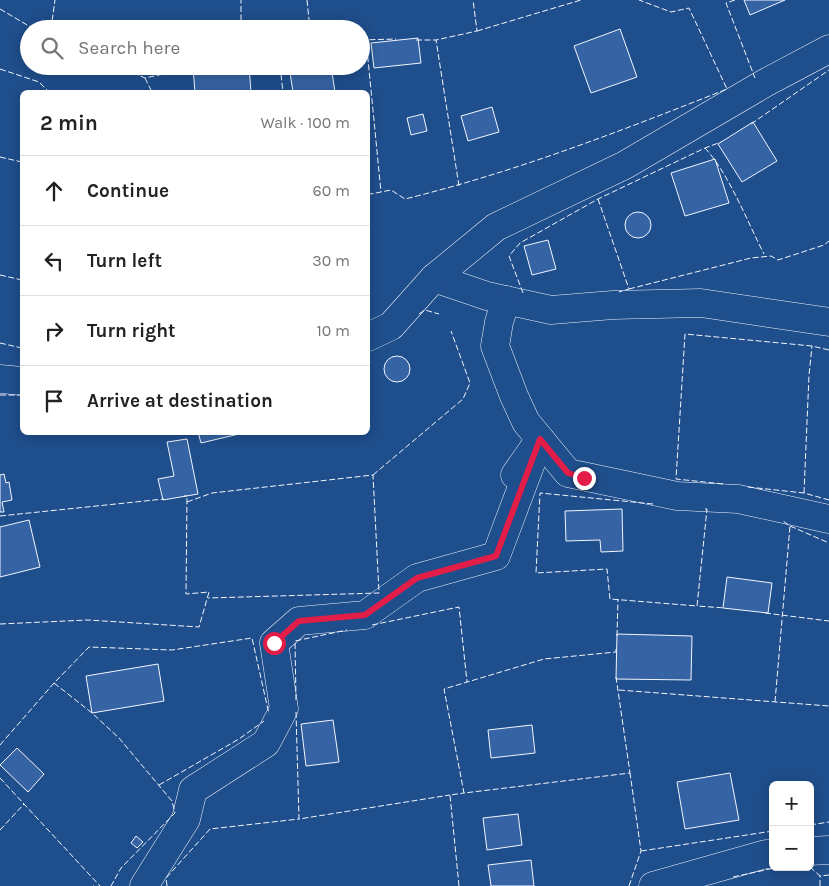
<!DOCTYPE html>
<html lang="en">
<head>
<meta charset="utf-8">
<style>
	body { margin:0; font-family:Karla,sans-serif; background:#f6f6f6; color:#222 }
	.controls { position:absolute; right:15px; bottom:15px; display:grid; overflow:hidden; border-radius:8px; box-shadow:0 2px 12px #0003 }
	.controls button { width:45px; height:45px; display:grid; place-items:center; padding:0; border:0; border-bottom:1px solid #e0e0e0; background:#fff; color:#222; font:25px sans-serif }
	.stop { position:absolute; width:15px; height:15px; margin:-11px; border:4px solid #e11d48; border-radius:50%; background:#fff }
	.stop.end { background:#e11d48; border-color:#fff; box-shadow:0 1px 5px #0008 }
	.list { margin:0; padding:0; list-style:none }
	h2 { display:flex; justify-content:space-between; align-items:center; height:65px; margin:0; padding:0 20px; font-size:21px }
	h2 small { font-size:16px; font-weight:400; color:#767676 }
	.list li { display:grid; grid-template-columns:32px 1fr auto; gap:15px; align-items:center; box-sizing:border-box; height:70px; padding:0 20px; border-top:1px solid #e0e0e0 }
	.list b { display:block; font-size:19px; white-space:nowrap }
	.list em { font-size:16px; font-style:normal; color:#767676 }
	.icon { flex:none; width:28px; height:28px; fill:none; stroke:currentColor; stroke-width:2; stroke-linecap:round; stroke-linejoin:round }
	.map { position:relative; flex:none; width:829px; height:886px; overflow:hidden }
	.search { position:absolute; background:#fff; box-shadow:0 2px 12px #0003; left:20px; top:20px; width:350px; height:55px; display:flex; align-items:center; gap:12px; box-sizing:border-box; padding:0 18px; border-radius:28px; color:#767676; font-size:19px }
	.panel { position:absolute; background:#fff; box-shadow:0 2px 12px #0003; left:20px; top:90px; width:350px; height:345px; border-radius:8px }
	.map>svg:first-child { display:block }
	.building { fill:#3563a3; stroke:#f2f6ff }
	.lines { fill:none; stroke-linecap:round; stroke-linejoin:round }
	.minor-casing { stroke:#f2f6ff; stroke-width:29 }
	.minor { stroke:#1f4e8c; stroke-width:28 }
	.fence { stroke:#f2f6ff; stroke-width:1; stroke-dasharray:6 2.5; stroke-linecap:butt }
	.route { stroke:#e11d48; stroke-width:6 }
</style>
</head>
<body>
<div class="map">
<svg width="829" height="886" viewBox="0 0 829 886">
	<rect width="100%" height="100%" fill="#1f4e8c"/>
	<g class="building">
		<polygon points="744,0 785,0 750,15"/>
		<polygon points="620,29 637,77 591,93 574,46"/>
		<polygon points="418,38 421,63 374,68 371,43"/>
		<polygon points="211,66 249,66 251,92 195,92 193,68"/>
		<polygon points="289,66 331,66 335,92 293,92"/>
		<polygon points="492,107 499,132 468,141 461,116"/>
		<polygon points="423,114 427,131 411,135 407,118"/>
		<polygon points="753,122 777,161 742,182 718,144"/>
		<polygon points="715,159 729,203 685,216 671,173"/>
		<circle cx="638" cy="225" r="13"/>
		<polygon points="548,240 556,269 532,275 524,246"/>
		<circle cx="397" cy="369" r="13"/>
		<polygon points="198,432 239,432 239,434 201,443"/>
		<polygon points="187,439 198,494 163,500 158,479 174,476 167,442"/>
		<polygon points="4,474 6,483 9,482 12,500 2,502 4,512 0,512 0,475"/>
		<polygon points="622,509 623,551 601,552 600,540 566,541 565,511"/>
		<polygon points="29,520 40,567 0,577 0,527"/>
		<polygon points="727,577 772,583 768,613 723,608"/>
		<polygon points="617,634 692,636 691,680 616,679"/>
		<polygon points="158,664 164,701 92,713 86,676"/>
		<polygon points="333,720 339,762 306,766 301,724"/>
		<polygon points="532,725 535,753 491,758 488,730"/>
		<polygon points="17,748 44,774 28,792 0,765"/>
		<polygon points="730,773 739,820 685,829 677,782"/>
		<polygon points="518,814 522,845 487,850 483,818"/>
		<polygon points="136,836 143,842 137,848 131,843"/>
		<polygon points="531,860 534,886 491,886 488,865"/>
	</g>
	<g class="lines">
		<g class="minor-casing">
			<g id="minor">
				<polyline points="434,278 487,296 551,310 613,305 701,303 829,322"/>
				<polyline points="506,300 499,322 495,346 514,396 526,422 568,473 677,496 738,499 829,519"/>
				<polyline points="368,337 391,326 434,278 496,227 625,165 765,83 829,49"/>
				<polyline points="0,379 22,381"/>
				<polyline points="810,851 829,850"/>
				<polyline points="144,886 186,819 193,790 266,743 284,709 274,643 299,621 365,615 417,578 496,556 540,439 515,475"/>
				<polyline points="653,886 766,854 773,854"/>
			</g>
		</g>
		<use href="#minor" class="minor"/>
		<g class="fence">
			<polyline points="307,0 310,29"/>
			<polyline points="735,0 726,3 755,78"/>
			<polyline points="0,9 34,29"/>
			<polyline points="51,29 55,0"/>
			<polyline points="241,29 241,0"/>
			<polyline points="477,31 581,0"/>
			<polyline points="366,39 381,192"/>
			<polyline points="361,40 396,39"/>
			<polyline points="416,40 436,40"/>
			<polyline points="117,66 145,78 196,67"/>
			<polyline points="280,66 283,92"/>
			<polyline points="0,69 39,82 49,92"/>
			<polyline points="145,78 152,92"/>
			<polyline points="751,124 829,70"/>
			<path d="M 705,148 C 729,174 747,221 764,254"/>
			<polyline points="0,157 22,162"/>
			<polyline points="459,186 436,40 477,31 473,0"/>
			<path d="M 368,192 L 371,194 L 391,190 L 405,199 C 515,172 621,131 727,89 L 689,8 L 671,12 L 639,0"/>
			<polyline points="598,199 629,289 619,292"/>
			<polyline points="0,275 22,280"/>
			<polyline points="629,289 751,258 771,256 778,260 824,245 829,241"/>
			<polyline points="523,293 509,256 520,243 598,199 705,148 721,142"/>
			<polyline points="419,314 425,310 439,314"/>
			<polyline points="0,343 22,348"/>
			<polyline points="0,395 22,395"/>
			<polyline points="373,475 463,399 470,383 451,331"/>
			<polyline points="723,484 676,479 685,334 812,346 829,350"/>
			<polyline points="748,487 804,493 829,500"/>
			<polyline points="804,493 809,375 812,346"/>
			<polyline points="187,502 212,493 373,475 379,593 208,598"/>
			<polyline points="653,504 540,493 536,573 607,569 610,599 697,606"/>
			<polyline points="705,509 707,509 697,606 725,608"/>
			<polyline points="0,516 164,499"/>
			<polyline points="790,526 829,543"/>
			<polyline points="765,613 829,621"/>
			<polyline points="0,624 88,620 199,627 209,592 186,594 187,496 184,496"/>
			<polyline points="372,625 459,607 467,682"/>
			<polyline points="617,636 618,599"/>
			<polyline points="616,649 616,652 544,659 444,689 464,793 630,773 616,677"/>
			<polyline points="54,683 92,713 119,738 172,801 175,813 121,868 111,886"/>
			<polyline points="619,690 829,706"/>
			<polyline points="296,700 295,641 347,630"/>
			<polyline points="775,702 790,526 783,521"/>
			<polyline points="296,712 299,819 450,795"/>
			<polyline points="0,745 54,683 89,647 172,650 252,638 269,714"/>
			<polyline points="0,778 24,804"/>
			<polyline points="159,785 239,739 264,721"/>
			<polyline points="810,825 829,822"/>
			<polyline points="0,830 24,804 100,886"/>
			<polyline points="641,851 773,831"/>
			<polyline points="810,867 820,876 829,875"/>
			<polyline points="733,877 779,867"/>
			<polyline points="93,886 94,886"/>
			<polyline points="167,886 166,878 210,829 299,819"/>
			<polyline points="459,886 450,795 464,793"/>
			<polyline points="629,886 641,851 630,773"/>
			<polyline points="820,886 820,876"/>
		</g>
	</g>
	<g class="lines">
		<polyline class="route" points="274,643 299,621 365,615 417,578 496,556 540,439 568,473 584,478"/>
	</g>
</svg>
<div class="controls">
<button>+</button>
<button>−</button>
</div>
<div class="stop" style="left:274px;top:643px"></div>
<div class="stop end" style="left:584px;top:478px"></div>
<div class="search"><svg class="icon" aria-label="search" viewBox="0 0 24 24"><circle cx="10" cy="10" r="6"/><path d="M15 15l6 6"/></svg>Search here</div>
<section class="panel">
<h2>2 min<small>Walk · 100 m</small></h2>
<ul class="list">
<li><svg class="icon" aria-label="ahead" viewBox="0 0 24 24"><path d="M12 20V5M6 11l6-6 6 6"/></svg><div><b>Continue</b></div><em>60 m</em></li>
<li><svg class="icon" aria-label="left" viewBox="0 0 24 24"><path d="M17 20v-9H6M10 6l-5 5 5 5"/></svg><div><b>Turn left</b></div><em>30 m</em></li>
<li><svg class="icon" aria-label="right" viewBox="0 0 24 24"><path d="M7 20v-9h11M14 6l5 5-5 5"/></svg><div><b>Turn right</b></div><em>10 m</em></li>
<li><svg class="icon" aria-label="arrive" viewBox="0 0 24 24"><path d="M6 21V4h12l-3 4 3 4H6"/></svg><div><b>Arrive at destination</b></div></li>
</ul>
</section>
</div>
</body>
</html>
